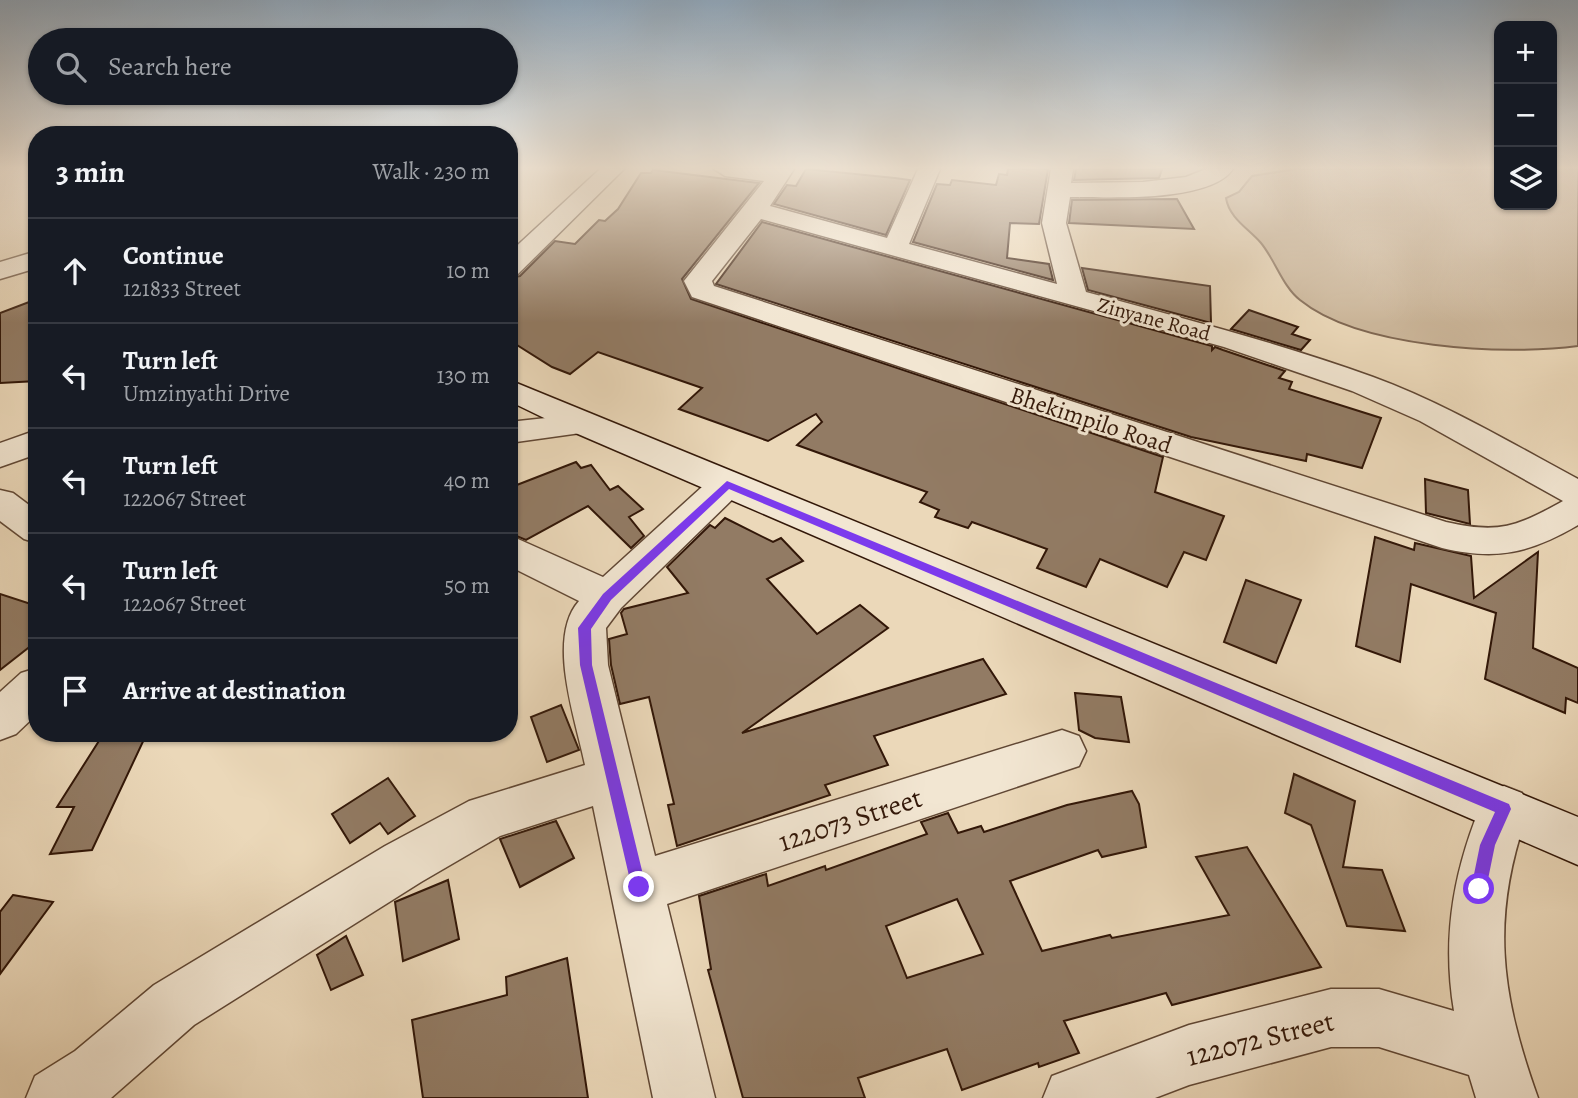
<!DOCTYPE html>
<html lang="en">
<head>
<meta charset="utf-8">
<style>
	body { margin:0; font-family:Alegreya,serif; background:#242831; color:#f1f3f6 }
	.controls { position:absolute; right:21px; top:21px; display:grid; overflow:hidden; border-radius:14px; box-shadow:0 2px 5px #0004 }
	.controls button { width:63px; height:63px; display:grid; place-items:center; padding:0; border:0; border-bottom:2px solid #363941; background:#171b24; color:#f1f3f6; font:35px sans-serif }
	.stop { position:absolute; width:21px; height:21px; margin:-16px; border:5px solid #7c3aed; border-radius:50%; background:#fff }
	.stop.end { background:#7c3aed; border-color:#fff; box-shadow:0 2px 7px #0008 }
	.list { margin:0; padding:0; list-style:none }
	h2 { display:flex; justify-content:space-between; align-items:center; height:91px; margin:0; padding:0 28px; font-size:30px }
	h2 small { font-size:23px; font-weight:400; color:#9ea1a6 }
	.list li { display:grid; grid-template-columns:46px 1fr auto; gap:21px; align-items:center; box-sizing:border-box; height:105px; padding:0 28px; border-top:2px solid #363941 }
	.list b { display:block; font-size:26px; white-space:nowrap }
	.list p { margin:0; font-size:23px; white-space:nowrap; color:#9ea1a6 }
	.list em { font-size:23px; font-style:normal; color:#9ea1a6 }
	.icon { flex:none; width:38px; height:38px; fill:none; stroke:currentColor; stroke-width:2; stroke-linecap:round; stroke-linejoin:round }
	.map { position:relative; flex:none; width:1578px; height:1098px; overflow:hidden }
	.search { position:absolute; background:#171b24; box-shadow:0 2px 5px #0004; left:28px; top:28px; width:490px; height:77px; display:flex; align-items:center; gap:18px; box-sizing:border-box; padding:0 24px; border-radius:38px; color:#9ea1a6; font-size:26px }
	.panel { position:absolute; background:#171b24; box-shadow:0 2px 5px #0004; left:28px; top:126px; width:490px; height:616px; border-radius:28px }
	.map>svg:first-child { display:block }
	.green { fill:#ccb79b; stroke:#7f6752; stroke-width:2 }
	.building { fill:#927b64; stroke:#321708; stroke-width:2; fill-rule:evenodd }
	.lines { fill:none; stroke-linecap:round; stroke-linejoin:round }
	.street-casing { stroke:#604734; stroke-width:3 }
	.secondary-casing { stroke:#321708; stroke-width:3 }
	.street { fill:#f2e6d2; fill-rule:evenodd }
	.secondary { fill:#f2e6d2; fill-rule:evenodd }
	.route { fill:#7c3aed }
	.labels { text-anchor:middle; stroke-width:6; stroke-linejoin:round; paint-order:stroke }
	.far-street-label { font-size:21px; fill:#321708; stroke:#f2e6d2 }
	.street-label { font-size:24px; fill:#321708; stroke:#f2e6d2 }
	.near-street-label { font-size:28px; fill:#321708; stroke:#f2e6d2 }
</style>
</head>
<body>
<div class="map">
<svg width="1578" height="1098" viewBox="0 0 1578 1098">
	<rect width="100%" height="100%" fill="#ebd8b9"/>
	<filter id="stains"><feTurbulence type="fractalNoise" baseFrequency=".00286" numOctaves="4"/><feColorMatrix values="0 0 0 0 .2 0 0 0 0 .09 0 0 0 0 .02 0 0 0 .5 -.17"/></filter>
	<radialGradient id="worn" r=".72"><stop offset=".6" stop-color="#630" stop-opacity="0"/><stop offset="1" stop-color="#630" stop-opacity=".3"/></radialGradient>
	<path class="green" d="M 1296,169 L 1499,169 L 1499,205 L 1552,205 L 1552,169 L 1578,169 L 1578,346 C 1504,356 1359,348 1300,300 C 1283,287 1275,260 1261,243 C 1249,229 1229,218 1226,198 L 1239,192 L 1252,176 Z"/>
	<g class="building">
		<polygon points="806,169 895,178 910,180 886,235 774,204 787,185 796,186"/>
		<polygon points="1008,169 1048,169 1039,224 1010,223 1007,258 1049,264 1053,280 913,242 937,184 950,185 952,180 996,185 999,174 1007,175"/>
		<polygon points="1076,169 1162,169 1159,178 1074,180"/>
		<polygon points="653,170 759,183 682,279 691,299 1163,457 1155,492 1224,516 1206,560 1184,552 1167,587 1100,559 1086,587 1037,568 1047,549 972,522 968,528 935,517 939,510 920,502 927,492 797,445 822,422 816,414 768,441 679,409 702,388 598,352 570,374 552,367 509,340 509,278 520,276 555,241 575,244 599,220 605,221 618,209 641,173 651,173"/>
		<polygon points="1177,199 1194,229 1069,223 1072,200"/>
		<polygon points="762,222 1212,346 1212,350 1215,347 1223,350 1285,371 1279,378 1292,382 1289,389 1381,418 1362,468 1307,454 1306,461 1191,437 716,284"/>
		<polygon points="1082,268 1210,286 1211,323 1088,290"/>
		<polygon points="37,299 37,381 0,383 0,313"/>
		<polygon points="1249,310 1298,327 1292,334 1310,340 1301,350 1231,329"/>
		<polygon points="576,462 581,468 591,465 610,490 618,486 643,509 629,517 644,536 631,548 588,506 526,540 509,533 509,488"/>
		<polygon points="1425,479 1468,490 1470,524 1426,513"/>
		<polygon points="725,518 773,542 781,538 803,561 767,579 817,634 860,605 888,628 742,733 983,659 1006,694 874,736 888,765 825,785 830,795 677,846 668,805 674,804 649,697 620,704 611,665 609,639 627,634 621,613 624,609 688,593 667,567 710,525 715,528"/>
		<polygon points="1375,537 1414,550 1415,543 1471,556 1474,598 1538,552 1533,648 1578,668 1578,703 1566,698 1565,713 1485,679 1496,613 1411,584 1400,662 1356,646"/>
		<polygon points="1246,580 1301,600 1276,663 1224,642"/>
		<polygon points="0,594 37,606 37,641 0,670"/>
		<polygon points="1075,693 1121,697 1129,742 1095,738 1079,730"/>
		<polygon points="561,705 579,750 547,762 531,717"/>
		<polygon points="104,733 147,733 92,850 50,854 74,807 57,807"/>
		<polygon points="1294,774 1355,801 1343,867 1382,870 1405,931 1347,926 1311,825 1285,813"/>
		<polygon points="388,778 415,816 388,834 380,823 350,843 332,814"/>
		<path d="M 1132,791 L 1139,804 L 1146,847 L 1102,857 L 1098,850 L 1010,881 L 1042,951 L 1110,935 L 1112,938 L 1229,915 L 1196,857 L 1247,847 L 1321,967 L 1172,1005 L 1166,993 L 1064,1021 L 1079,1053 L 1039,1067 L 1038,1063 L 962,1090 L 947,1049 L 858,1078 L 865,1098 L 743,1098 L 708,970 L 711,969 L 699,896 L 766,874 L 768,886 L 825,866 L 826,870 L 927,834 L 921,822 L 948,813 L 958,833 L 981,826 L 984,832 L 1067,805 ZM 957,899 L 983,954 L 907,978 L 886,926 Z"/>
		<polygon points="556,821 574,858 520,887 500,839"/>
		<polygon points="448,880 459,939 403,961 395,902"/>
		<polygon points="13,895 53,902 0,974 0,912"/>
		<polygon points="346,936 363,975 331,990 317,955"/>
		<polygon points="567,958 588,1098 423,1098 412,1020 507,995 506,977"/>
	</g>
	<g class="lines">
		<g class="street-casing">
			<g id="street">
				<polygon points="600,169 624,169 518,274 509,276 509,253"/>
				<path d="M 714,169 L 794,169 L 770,206 L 887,238 L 918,169 L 940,169 L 909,244 L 1057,284 L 1042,223 L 1051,169 L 1073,169 L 1071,183 L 1143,182 L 1186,177 L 1206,169 L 1233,169 C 1210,203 1107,197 1070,197 L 1066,223 L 1086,292 C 1182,318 1279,343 1373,377 C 1444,403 1511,443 1578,479 L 1578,525 C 1530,553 1497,561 1442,548 L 692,297 L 684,281 L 764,181 L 725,176 ZM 761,219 L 1224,347 L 1352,391 L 1420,421 L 1563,501 C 1516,527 1499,534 1446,522 L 714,286 L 712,281 Z"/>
				<polygon points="37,251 37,268 0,279 0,262"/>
				<polygon points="583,414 595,417 600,424 595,431 509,443 509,422"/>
				<polygon points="37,430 37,454 0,467 0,443"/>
				<path d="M 727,472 L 740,476 L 745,484 L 740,492 L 621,608 L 606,628 L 608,665 L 655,856 L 1062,730 L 1079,736 L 1086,751 L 1079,766 L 667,904 L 715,1098 L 653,1098 L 593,806 L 500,836 L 421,882 L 194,1025 L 111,1098 L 26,1098 L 35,1076 L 75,1051 L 154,985 L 385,846 L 469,801 L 585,765 C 576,720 546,638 579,601 L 509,566 L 509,535 L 603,577 L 714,476 Z"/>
				<polygon points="0,490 13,493 37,511 37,543 24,539 0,521"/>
				<polygon points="37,668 37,714 16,734 0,740 0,692 21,673"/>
				<path d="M 1504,786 L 1522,793 L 1529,809 C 1490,916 1500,992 1538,1098 L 1476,1098 L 1469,1075 L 1379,1047 L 1331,1047 L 1189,1085 L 1155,1098 L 1043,1098 L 1052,1076 L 1189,1025 L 1331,989 L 1379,989 L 1454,1011 C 1441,933 1455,864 1486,793 Z"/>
			</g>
		</g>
		<g class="secondary-casing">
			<polygon id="secondary" points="509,380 1578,817 1578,865 571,431 509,401"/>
		</g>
		<use href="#street" class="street"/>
		<use href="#secondary" class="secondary"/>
	</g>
	<linearGradient id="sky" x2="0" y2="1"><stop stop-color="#90a8bd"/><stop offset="0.52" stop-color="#f6ede0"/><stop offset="1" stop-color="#f6ede0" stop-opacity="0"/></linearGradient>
	<rect width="1578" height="323" fill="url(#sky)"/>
	<polygon class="route" points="727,481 1509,804 1511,809 1495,845 1485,894 1474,894 1471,889 1480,845 1495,812 729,489 611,600 591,629 592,665 646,887 644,893 633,893 580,665 578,628 603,594"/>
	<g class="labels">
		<g class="far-street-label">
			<text transform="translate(1154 319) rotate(15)" y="7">Zinyane Road</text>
		</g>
		<g class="street-label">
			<text transform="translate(1091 420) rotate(18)" y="8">Bhekimpilo Road</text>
		</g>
		<g class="near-street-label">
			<text transform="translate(850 819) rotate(-18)" y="10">122073 Street</text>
			<text transform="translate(1260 1038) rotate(-14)" y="10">122072 Street</text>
		</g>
	</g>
	<rect width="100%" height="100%" filter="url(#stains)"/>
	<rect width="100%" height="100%" fill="url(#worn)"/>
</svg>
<div class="controls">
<button>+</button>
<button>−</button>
<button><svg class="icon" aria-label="layers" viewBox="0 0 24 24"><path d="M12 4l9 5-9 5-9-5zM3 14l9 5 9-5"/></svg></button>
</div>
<div class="stop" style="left:1479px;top:889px"></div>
<div class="stop end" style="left:639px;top:887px"></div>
<div class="search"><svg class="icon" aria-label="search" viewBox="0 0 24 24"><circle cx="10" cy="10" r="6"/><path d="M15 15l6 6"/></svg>Search here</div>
<section class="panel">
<h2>3 min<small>Walk · 230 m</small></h2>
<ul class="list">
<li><svg class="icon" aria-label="ahead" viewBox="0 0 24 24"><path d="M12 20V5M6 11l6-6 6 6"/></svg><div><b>Continue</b><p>121833 Street</p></div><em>10 m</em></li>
<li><svg class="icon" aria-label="left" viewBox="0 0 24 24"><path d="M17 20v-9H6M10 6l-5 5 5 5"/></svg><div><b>Turn left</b><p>Umzinyathi Drive</p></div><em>130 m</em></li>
<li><svg class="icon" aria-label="left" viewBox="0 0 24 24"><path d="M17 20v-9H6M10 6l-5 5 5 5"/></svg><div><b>Turn left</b><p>122067 Street</p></div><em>40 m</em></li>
<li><svg class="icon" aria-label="left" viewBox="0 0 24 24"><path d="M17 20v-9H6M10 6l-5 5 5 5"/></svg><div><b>Turn left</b><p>122067 Street</p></div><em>50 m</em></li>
<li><svg class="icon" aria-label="arrive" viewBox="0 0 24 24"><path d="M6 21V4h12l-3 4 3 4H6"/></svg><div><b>Arrive at destination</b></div></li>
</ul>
</section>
</div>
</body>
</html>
